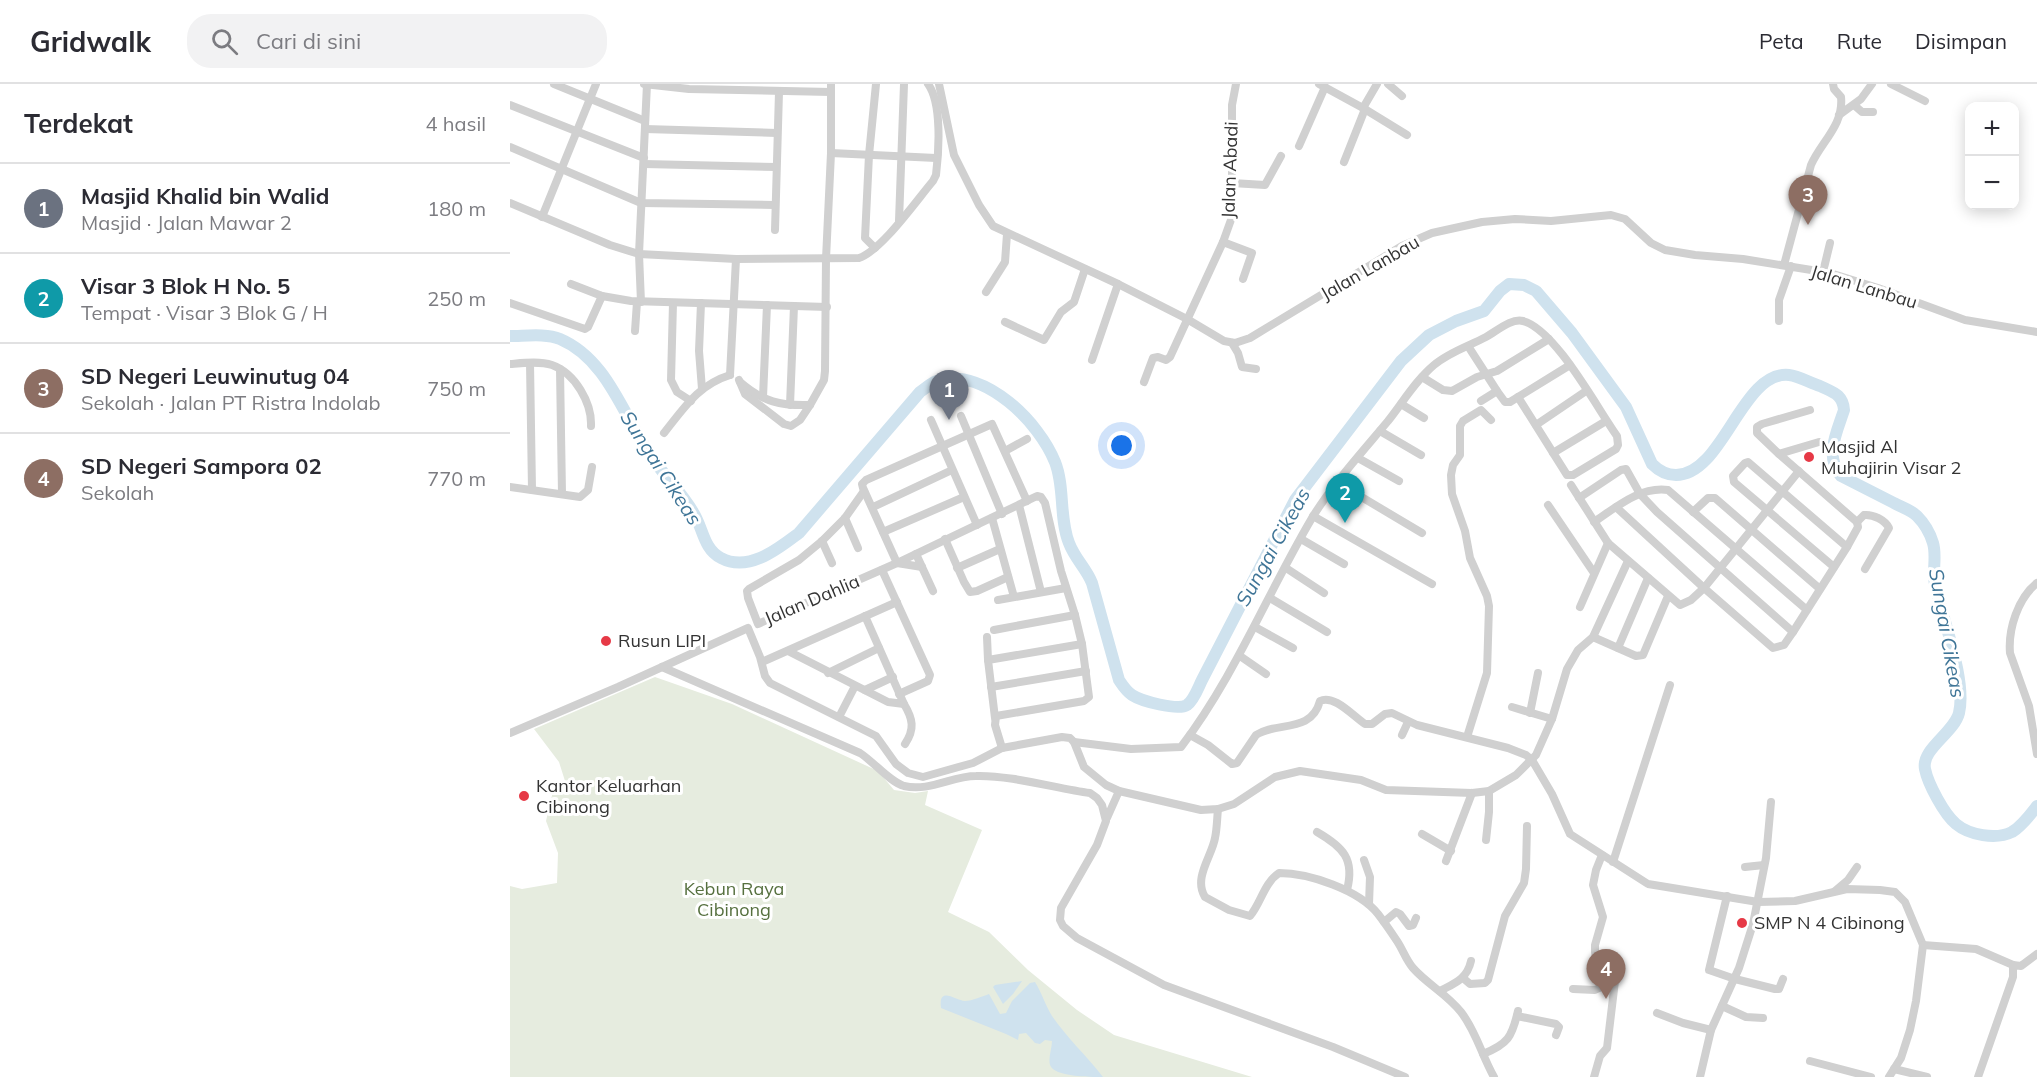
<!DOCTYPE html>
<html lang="id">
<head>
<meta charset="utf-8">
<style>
	body { margin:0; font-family:Mulish,sans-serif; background:#f2f2f3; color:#2b2b33 }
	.controls { position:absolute; right:18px; top:18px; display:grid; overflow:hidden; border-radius:12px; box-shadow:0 3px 15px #0003 }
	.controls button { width:54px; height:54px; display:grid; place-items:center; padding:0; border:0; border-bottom:2px solid #e1e1e2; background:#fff; color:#2b2b33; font:30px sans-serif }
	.you { position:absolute; left:612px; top:362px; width:21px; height:21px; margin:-15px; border:4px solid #fff; border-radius:50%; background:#1a73e8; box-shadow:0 0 0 9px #1a73e833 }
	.badge { display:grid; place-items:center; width:39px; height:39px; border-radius:50%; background:#e63946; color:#fff; font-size:20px; font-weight:700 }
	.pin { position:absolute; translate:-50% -50px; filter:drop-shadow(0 2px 3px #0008) }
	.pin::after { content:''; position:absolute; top:32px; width:21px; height:18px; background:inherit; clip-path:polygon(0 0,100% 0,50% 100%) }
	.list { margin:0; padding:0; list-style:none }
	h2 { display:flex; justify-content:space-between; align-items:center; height:78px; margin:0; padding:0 24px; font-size:26px }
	h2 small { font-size:20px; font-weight:400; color:#7c7c81 }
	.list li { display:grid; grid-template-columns:39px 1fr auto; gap:18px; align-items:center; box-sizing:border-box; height:90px; padding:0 24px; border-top:2px solid #e1e1e2 }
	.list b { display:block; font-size:22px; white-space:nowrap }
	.list p { margin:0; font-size:20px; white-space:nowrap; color:#7c7c81 }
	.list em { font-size:20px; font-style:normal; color:#7c7c81 }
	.icon { flex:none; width:33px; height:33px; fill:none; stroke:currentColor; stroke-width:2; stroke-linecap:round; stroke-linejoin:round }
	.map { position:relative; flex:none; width:1527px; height:993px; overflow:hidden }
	header { display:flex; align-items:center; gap:36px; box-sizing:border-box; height:84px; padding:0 30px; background:#fff; border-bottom:2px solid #e1e1e2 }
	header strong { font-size:28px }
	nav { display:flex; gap:33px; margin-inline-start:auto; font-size:21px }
	.search { width:420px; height:54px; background:#f2f2f3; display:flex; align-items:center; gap:15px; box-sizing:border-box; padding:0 21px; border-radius:24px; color:#7c7c81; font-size:22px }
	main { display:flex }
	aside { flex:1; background:#fff }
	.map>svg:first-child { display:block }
	.green { fill:#e6ecdf }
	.water { fill:#cfe2ee }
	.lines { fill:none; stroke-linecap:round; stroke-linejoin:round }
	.river { stroke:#cfe2ee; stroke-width:12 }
	.minor { stroke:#d0d0d0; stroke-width:8 }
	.poi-dot { fill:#e63946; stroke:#fff; stroke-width:2 }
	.labels { text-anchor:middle; stroke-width:6; stroke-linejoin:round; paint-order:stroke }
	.street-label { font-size:18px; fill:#333; stroke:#fff }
	.poi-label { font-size:18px; fill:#333; stroke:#fff; text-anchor:start }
	.park-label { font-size:18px; fill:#56703f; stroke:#fff }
	.water-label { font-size:20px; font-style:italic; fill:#3f7597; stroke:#fff }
</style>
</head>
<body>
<header>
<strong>Gridwalk</strong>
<div class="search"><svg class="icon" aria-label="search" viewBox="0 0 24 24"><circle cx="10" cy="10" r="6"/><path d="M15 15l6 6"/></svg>Cari di sini</div>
<nav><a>Peta</a><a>Rute</a><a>Disimpan</a></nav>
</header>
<main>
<aside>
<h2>Terdekat<small>4 hasil</small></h2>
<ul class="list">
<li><span class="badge" style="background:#6b7280">1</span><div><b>Masjid Khalid bin Walid</b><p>Masjid · Jalan Mawar 2</p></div><em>180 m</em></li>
<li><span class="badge" style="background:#0f9aa8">2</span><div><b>Visar 3 Blok H No. 5</b><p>Tempat · Visar 3 Blok G / H</p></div><em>250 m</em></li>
<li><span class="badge" style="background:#8d6e63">3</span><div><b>SD Negeri Leuwinutug 04</b><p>Sekolah · Jalan PT Ristra Indolab</p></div><em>750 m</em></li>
<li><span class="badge" style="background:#8d6e63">4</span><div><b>SD Negeri Sampora 02</b><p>Sekolah</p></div><em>770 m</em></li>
</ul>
</aside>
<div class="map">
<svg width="1527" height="993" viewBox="0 0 1527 993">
	<rect width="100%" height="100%" fill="#fff"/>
	<polygon class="green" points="145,593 222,620 368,687 384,706 405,709 418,707 415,721 472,746 438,828 479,848 518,886 567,926 604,951 742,993 0,993 0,802 12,805 47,799 48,769 36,737 44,703 55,697 49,678 24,645"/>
	<g class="water">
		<polygon points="512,897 503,910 493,920 483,903 485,901"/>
		<path d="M 525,898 C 532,909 535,921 542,932 C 557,954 577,972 593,993 C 580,993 544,993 540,981 C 538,974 542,964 542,957 L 535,956 L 530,960 L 525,959 L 516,949 L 509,950 L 508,956 L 496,950 L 431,924 C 428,901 446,917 455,917 C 462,917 473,912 479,910 L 490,930 L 496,929 L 502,917 L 520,899 Z"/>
	</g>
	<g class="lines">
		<path class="river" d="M 0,252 C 15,252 36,249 50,255 C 97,275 113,331 139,369 C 152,390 171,407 183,428 C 193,443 193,465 211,474 C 239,489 269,464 289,449 L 410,308 C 416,304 423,297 430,296 C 476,285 529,338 545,378 C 555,403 549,434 559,459 C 565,475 576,484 582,499 L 609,596 C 613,602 616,607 622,611 C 631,617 668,627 677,621 C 684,616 688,604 692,596 L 785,416 L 891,277 L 919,251 L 946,237 L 974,227 L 990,207 L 999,200 L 1014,201 L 1026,207 L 1062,249 L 1116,323 L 1142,380 C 1149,387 1156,391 1166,391 C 1213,391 1232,286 1279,291 C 1289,292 1300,299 1310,302 C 1322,308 1333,310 1334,326 C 1327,348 1314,372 1331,392 C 1349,401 1366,410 1384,419 C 1391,423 1401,426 1407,432 C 1415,440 1420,449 1423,459 C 1427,472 1422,487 1425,500 C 1432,534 1457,596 1449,629 C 1444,649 1411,665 1415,685 C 1418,700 1434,730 1446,740 C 1459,751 1486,756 1502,748 C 1512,742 1520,731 1527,722"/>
		<g class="minor">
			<polyline points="44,0 135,37"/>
			<polyline points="134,0 179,5 321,8"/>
			<polyline points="429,0 444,71 469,121 483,142 608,200 677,235 714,257 725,259 740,254 892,162 922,149 972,138 1005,135 1041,137 1101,131 1115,135 1141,159 1155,166 1185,171 1233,175 1320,189 1368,204 1455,236 1527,248"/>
			<polyline points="809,0 853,24 897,51"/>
			<polyline points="878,0 892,12"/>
			<polyline points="1381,0 1415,17"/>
			<polyline points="0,21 134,74"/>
			<polyline points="1344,21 1352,28 1363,28"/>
			<polyline points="853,24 867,0"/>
			<polyline points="1329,31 1351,15 1362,0"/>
			<polyline points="135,45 267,49"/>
			<polyline points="789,62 815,3"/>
			<polyline points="0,63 131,119 264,121"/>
			<polyline points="321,69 426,74"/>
			<polyline points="834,78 855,25"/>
			<polyline points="134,80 266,83"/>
			<polyline points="722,99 755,101 771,72"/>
			<path d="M 0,119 L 100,161 L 129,170 L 226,175 L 349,174 C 372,166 406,117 423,97 L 426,91 C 429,67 432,19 418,0"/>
			<polyline points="32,133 86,0"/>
			<polyline points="389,137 394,0"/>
			<polyline points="265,146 269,8"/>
			<polyline points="713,158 742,169 733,195"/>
			<polyline points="365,164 355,154 359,71 366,0"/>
			<path d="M 1274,181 L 1301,81 C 1311,58 1334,41 1331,13 L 1324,5 L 1323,0"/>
			<polyline points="1313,188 1320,159"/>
			<polyline points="61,200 92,212 121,217 317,223"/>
			<polyline points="476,208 495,178 497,150"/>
			<polyline points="131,218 129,170 137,0"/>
			<polyline points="0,219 75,245 78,243 92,212"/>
			<polyline points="163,219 161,296 167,308 181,317"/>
			<polyline points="191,219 189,267 192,305"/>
			<polyline points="1269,237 1269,216 1281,182"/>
			<polyline points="495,238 534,256 551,228 564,218 575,185"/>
			<polyline points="125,247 127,218"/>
			<polyline points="722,259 728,269 732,283 746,285"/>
			<polyline points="958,262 987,307 995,318 1000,318 1060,281"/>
			<polyline points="582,276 608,200"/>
			<polyline points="20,279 22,406"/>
			<path d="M 0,280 C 13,279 30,277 42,281 C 65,289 82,319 81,342"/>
			<polyline points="50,285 52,410"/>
			<polyline points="220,291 226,175"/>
			<polyline points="912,293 933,306 942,307 967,293 987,287 1039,255"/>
			<polyline points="229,296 235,310 274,340 281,342 290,336 300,321 314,296 315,287 316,175 321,69 321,0"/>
			<path d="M 230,298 C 253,318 271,322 300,321"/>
			<polyline points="634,298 643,274 648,273 656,276 660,273 713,158 722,133 722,21 726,0"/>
			<polyline points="253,313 257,221"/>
			<polyline points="971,317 987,307"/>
			<polyline points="891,320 914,334"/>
			<polyline points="280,321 284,222"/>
			<polyline points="1300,326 1252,340 1247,343 1247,349 1269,370 1347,438"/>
			<polyline points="451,332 492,430"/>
			<polyline points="421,336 467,441"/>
			<polyline points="1026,341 1076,307"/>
			<polyline points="870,347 911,371"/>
			<path d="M 154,349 C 174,324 188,301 220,291"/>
			<polyline points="495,367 517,355"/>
			<polyline points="1043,369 1096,337"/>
			<polyline points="1269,370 1309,358"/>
			<polyline points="848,374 889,397"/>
			<polyline points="828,399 912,449"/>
			<polyline points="1061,401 1098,459 1170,521 1181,516 1194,504 1289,387"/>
			<polyline points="0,403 70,413 78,406 82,383"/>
			<polyline points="354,407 335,434 312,457 289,476 239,505 237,507 238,514 248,540 387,479 527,412 531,413 535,419 551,487 565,531 572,560 579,613 574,617 486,632 485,641 492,664"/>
			<polyline points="1069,414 1111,386 1116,385 1130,410 1147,428 1283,548"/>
			<polyline points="509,421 531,508"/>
			<polyline points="1038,421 1084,489"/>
			<polyline points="363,423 442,386"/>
			<polyline points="1106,423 1194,504 1263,564 1274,561 1283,548 1337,463 1348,443 1347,438"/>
			<polyline points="1183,428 1198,414 1205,414 1310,505"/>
			<polyline points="803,432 922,500"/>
			<polyline points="335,434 348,464"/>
			<polyline points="482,434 504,513"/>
			<path d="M 1084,438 C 1105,424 1130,402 1158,406 L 1297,526"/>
			<path d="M 1347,438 L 1354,431 C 1363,430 1375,436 1379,444 L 1355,485"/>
			<polyline points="373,448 454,413"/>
			<polyline points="435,455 454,498 460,508 467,507 498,493"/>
			<polyline points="791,455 834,480"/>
			<polyline points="312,457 322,479"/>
			<polyline points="406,470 423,507"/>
			<polyline points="412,483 387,479 353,404 352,400 356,396 482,340 517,417"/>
			<polyline points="1324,483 1224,398 1223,392 1235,379 1238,378 1337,463"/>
			<polyline points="447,484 490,465"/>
			<polyline points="776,484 814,509"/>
			<polyline points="372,486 420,591 418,597 389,610"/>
			<path d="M 1527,499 C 1508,514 1498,545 1500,569 L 1519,622 L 1527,670"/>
			<polyline points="760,514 817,548"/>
			<polyline points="488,516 556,504"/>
			<polyline points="1070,523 1098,459"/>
			<polyline points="745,543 783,564"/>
			<polyline points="484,546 565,531"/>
			<polyline points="477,553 478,576"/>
			<polyline points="1083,553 1126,572 1133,571 1158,512"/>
			<polyline points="1108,564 1138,494"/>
			<polyline points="278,567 378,618 394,620 355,532"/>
			<polyline points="730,572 756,590"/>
			<polyline points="252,578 387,518"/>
			<path d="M 152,583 L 350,669 C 364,678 380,698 394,702 C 419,708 442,692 466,692 C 500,691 545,704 580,709 L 587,714 L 592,721 L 596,737 L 587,761 L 551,824 L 550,836 L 553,842 L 567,854 L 654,901 L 823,963 L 895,993"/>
			<polyline points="318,589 369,564"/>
			<polyline points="481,603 576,587"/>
			<polyline points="355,606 383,593"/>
			<path d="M 394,620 C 403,635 405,645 395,660"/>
			<polyline points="1002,623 1042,635"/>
			<polyline points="1020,629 1028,589"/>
			<polyline points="329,633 345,602"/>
			<polyline points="485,634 478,576 572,560"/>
			<path d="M 0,649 L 108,603 L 238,544 L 250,573 L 255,592 L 260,599 L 366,652 L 386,680 L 398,689 L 413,693 L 463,679 L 492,664 L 552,653 L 560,654 L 564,658 L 621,665 L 671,663 C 725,592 757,510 802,434 C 822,401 853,367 878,337 C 893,318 906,296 924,281 C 939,268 959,262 976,253 C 987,247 1001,234 1013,237 C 1045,245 1087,324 1107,352 L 1108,361 L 1106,365 L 1063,391 L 1057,391 L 1008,313"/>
			<path d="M 680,651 L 698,661 L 722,680 L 727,679 L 746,651 C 767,637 801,650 810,617 C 824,610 843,632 855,640 L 862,640 L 875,630 L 882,629 L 907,641 L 998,664 L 1016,671 L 1022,676 L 1042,710 L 1060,750 L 1138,800 L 1248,818 L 1285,817 L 1337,805 L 1370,806 L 1385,808 L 1395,818 L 1413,861 L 1406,917 L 1400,946 L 1391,974 L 1379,993"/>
			<polyline points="892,651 898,638"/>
			<polyline points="957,653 977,589 979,522 977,512 960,474 955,447 942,410 941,391 943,381 950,371 950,342 953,337 971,326 981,336"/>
			<polyline points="564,658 574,683 596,701 609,707 691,726 708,725 724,720 765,693 790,687 851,696 876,706 962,709 979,707 1006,691 1026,671 1042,635 1057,585 1068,566 1083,553 1118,477"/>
			<path d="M 708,725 C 707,735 707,745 705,754 C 702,772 683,794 695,813 L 719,826 L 740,832 C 751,819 754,799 769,789 C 799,789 849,806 868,830 C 875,839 881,848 887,857 C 893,866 896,876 903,884 C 917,900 937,910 951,928 C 966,947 972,972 984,993"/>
			<polyline points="597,734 609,707"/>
			<path d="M 807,748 C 833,763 845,775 837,806"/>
			<polyline points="912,750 941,767"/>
			<polyline points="976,756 979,728 979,707"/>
			<polyline points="1092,771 1086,786 1083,801 1093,833 1085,861 1085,868 1087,881 1095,901"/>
			<polyline points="854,776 860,793 859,820"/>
			<polyline points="936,777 962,709"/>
			<polyline points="1103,778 1160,601"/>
			<polyline points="1235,783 1254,781"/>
			<polyline points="1325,807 1338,796 1347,783"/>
			<polyline points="1217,812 1199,886 1225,895 1265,905 1269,905 1273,895"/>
			<polyline points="874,838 886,828 890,830 899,842 903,841 906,834"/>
			<polyline points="1413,861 1466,865 1503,881"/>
			<polyline points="953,894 960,900 975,899 978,896 995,832 1014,799 1016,785 1017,742"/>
			<polyline points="1063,905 1085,906 1100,899"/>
			<path d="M 930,907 C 945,899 957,895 961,877"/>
			<polyline points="1212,922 1236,933 1253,934"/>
			<polyline points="1147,929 1173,939 1201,946"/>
			<polyline points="1007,932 1046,940 1049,943 1046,951"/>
			<path d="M 973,970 C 998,960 1002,953 1008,927"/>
			<polyline points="1300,977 1361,993"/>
			<polyline points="1384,985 1417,993"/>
			<polyline points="1084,993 1090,972 1097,964 1105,897"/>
			<polyline points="1190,993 1201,946 1229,884 1243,840 1256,774 1261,718"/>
			<polyline points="1468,993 1503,893 1503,881 1511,882 1527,870"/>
		</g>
	</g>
	<g class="poi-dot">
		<circle cx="1299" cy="373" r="6"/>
		<circle cx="96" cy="557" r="6"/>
		<circle cx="14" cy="712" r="6"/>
		<circle cx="1232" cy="839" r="6"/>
	</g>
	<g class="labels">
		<g class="street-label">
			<text transform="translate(720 86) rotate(-88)" y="6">Jalan Abadi</text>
			<text transform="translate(860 184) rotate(-30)" y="6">Jalan Lanbau</text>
			<text transform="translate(1354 203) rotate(17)" y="6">Jalan Lanbau</text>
			<text transform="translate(302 516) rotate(-23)" y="6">Jalan Dahlia</text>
		</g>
		<g class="poi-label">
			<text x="1311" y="369">Masjid Al<tspan x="1311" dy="21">Muhajirin Visar 2</tspan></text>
			<text x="108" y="563">Rusun LIPI</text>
			<text x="26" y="708">Kantor Keluarhan<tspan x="26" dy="21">Cibinong</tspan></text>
			<text x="1244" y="845">SMP N 4 Cibinong</text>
		</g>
		<g class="park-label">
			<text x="224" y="811">Kebun Raya<tspan x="224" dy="21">Cibinong</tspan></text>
		</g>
		<g class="water-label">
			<text transform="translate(151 384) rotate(57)" y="7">Sungai Cikeas</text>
			<text transform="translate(763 463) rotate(-61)" y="7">Sungai Cikeas</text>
			<text transform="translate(1437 549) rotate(80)" y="7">Sungai Cikeas</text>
		</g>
	</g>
</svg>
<div class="controls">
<button>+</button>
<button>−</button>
</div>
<div class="you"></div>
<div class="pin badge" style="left:439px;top:336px;background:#6b7280">1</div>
<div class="pin badge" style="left:835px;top:439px;background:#0f9aa8">2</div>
<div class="pin badge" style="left:1298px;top:141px;background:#8d6e63">3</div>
<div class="pin badge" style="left:1096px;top:915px;background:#8d6e63">4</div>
</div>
</main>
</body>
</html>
